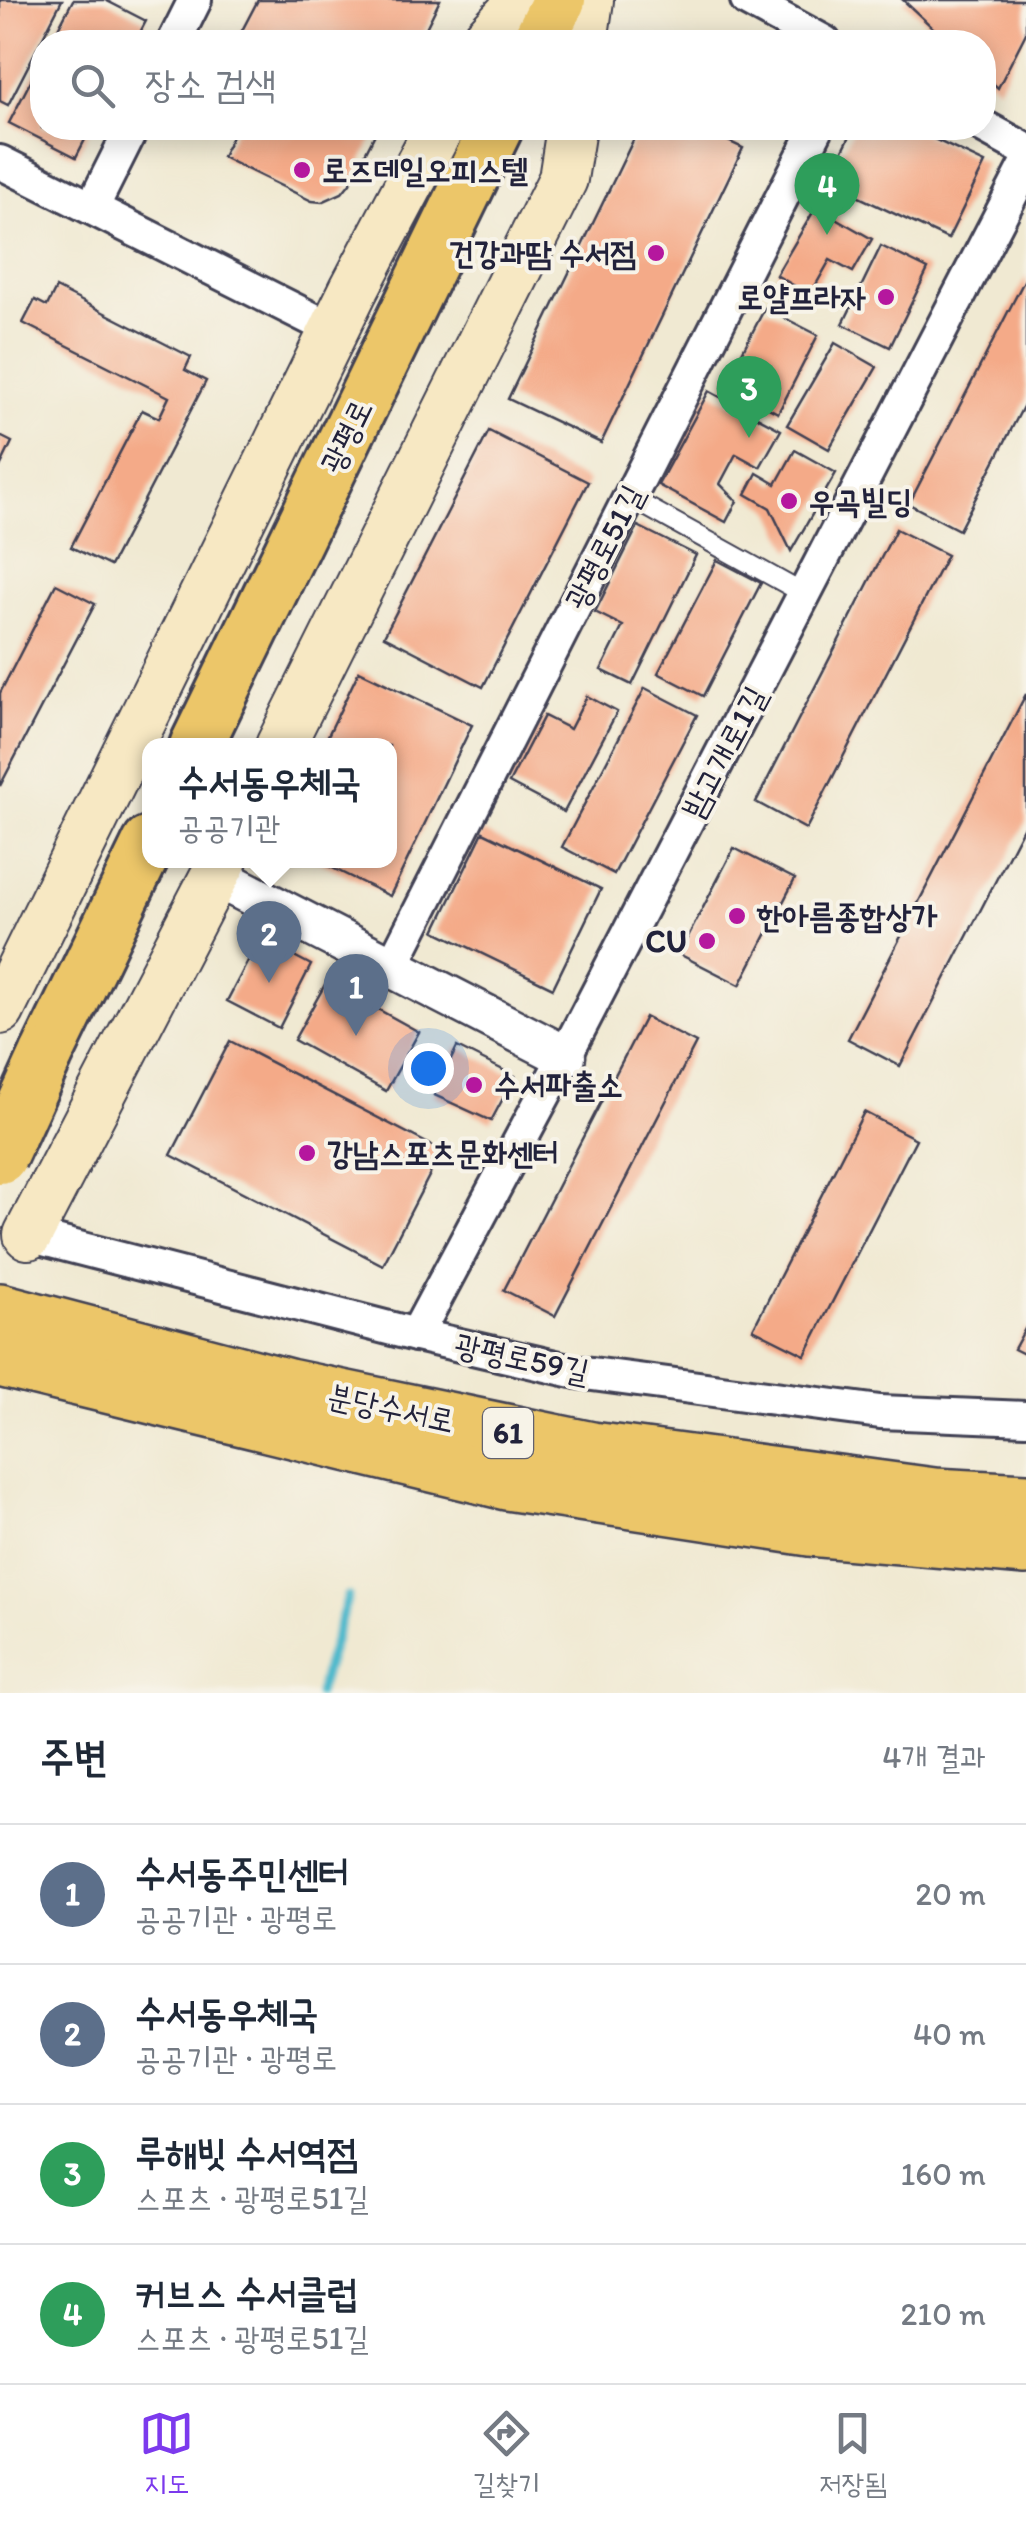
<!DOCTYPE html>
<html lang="ko">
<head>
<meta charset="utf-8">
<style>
	body { margin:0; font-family:Itim,"Poor Story",sans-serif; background:#f6f6f7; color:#1f2937 }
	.you { position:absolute; left:428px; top:1068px; width:35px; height:35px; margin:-25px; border:8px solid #fff; border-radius:50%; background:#1a73e8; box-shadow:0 0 0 15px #1a73e833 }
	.badge { display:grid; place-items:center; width:65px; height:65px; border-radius:50%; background:#7c3aed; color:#fff; font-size:32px; font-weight:700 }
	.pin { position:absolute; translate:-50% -82px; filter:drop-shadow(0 2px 5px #0008) }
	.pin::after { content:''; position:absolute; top:52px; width:35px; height:30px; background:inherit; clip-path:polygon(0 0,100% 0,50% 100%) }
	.popup { position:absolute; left:142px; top:738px; width:255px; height:130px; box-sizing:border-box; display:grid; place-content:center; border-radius:20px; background:#fff; filter:drop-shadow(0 2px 8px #0005); font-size:32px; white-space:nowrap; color:#747a83 }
	.popup b { font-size:38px; color:#1f2937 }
	.popup::after { content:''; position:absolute; left:50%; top:100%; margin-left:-20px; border:20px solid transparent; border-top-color:#fff }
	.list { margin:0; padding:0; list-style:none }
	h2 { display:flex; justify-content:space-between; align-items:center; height:130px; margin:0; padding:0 40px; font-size:42px }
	h2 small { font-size:32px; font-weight:400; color:#747a83 }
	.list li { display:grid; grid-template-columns:65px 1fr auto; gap:30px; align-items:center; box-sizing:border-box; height:140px; padding:0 40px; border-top:2px solid #e0e1e3 }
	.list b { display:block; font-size:38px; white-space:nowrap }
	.list p { margin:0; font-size:32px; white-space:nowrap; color:#747a83 }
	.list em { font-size:32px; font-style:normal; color:#747a83 }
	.icon { flex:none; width:55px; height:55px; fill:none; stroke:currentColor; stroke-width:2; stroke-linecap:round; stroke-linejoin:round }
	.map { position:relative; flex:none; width:1026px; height:1693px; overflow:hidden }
	.search { position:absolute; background:#fff; box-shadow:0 5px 25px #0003; left:30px; right:30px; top:30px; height:110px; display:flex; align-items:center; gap:25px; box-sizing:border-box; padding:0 35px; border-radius:40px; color:#747a83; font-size:38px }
	.sheet { height:690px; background:#fff }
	nav { display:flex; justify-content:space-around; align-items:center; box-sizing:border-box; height:140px; border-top:2px solid #e0e1e3; background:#fff; font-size:28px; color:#747a83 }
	nav a { display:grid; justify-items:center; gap:5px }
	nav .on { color:#7c3aed }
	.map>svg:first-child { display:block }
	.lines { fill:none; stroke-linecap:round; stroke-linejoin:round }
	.stream { stroke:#4fb9cc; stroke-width:9 }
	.building { fill:#f4aa88 }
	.service-casing { stroke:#414052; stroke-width:22 }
	.minor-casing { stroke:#414052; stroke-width:38 }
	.tertiary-casing { stroke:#414052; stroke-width:45 }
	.secondary-casing { stroke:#414052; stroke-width:52 }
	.primary-casing { stroke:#414052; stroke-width:58 }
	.trunk-casing { stroke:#414052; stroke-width:60 }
	.service { stroke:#fff; stroke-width:18 }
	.minor { stroke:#fff; stroke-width:32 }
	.tertiary { stroke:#fff; stroke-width:40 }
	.secondary { stroke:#f7e8c3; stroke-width:48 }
	.primary { stroke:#ecc669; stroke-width:52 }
	.trunk { stroke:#ecc669; stroke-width:55 }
	.primary-bridge-casing { stroke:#414052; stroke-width:58; stroke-linecap:butt }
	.primary-bridge { stroke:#ecc669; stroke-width:52 }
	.poi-dot { fill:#b5179e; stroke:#f7f3e8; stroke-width:4 }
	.labels { text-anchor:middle; stroke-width:8; stroke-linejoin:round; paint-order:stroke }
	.shield { fill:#f7f3e8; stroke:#62616f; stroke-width:2.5 }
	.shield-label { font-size:30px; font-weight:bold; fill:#22223b }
	.poi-label { font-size:32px; font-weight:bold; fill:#22223b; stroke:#f7f3e8; text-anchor:start }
	.street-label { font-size:32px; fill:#22223b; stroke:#f7f3e8 }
</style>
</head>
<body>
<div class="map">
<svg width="1026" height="1693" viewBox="0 0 1026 1693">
	<rect width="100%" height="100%" fill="#f7f3e8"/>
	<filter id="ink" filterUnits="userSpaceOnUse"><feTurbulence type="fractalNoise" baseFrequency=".01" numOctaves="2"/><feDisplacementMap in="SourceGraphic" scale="20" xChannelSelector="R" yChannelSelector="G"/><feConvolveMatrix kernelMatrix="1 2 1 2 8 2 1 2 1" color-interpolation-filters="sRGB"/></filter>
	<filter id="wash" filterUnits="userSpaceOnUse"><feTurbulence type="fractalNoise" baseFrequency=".0048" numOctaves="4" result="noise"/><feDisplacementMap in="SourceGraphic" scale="40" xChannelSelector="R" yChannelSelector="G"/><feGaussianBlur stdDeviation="2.25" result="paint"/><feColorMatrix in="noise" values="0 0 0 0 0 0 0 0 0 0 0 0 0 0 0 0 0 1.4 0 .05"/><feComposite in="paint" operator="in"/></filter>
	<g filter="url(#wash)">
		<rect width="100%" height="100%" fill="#f0e9d2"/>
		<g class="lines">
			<polyline class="stream" points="318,1693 348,1596"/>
		</g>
		<g id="blocks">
			<g class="building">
				<polygon points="0,0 62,0 8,105 0,101"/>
				<polygon points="73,0 105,0 146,21 135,42 51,42"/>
				<polygon points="258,0 440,0 419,42 236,42"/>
				<polygon points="903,0 1026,0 1026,33 998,88 984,75 984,42 948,42"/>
				<polygon points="42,59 42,128 91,128 76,157 9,123"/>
				<polygon points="236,128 378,128 350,183 342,193 322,202 312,201 222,157"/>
				<polygon points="639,128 716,128 713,134 743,148 601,443 508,399"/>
				<polygon points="854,128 911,128 985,163 948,239 827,182"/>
				<polygon points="816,207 872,239 853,272 830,260 810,295 776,275"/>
				<polygon points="881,246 928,269 890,347 843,324"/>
				<polygon points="1026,277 1026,401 959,530 909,504"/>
				<polygon points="56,288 191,357 185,370 206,381 110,566 71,547 142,410 159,418 169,397 23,323 35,300 47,306"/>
				<polygon points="765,308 818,335 778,413 725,385"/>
				<polygon points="835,343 877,367 829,449 787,425"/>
				<polygon points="709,391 781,430 760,467 736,454 720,484 737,501 726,522 658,485"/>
				<polygon points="489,431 588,482 483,687 384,636"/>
				<polygon points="0,436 12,442 0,467"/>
				<polygon points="795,450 836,473 791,551 770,508 746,494 757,473 776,484"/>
				<polygon points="638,526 696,555 632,685 601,670 623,626 595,612"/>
				<polygon points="896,529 947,555 806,829 756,802"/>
				<polygon points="717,560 761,583 703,696 658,673"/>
				<polygon points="56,584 95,604 0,786 0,693"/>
				<polygon points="359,671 472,725 390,896 316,860 389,860 389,746 323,746"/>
				<polygon points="645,688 697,715 614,874 562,847"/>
				<polygon points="1026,694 1026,822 900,1066 848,1039"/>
				<polygon points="587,696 617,712 564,812 509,783 544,716 570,729"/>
				<polygon points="483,832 601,889 553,988 435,931"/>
				<polygon points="734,848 795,879 740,985 679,954"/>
				<polygon points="260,938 311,965 279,1028 227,1001"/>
				<polygon points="327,981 419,1032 386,1091 294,1040"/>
				<polygon points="645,1017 696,1043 555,1316 504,1290"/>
				<polygon points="230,1041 442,1151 383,1265 171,1155"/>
				<polygon points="457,1047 515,1076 491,1121 434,1095"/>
				<polygon points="864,1112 916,1139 805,1355 753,1329"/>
				<polygon points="1026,1327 1026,1355 1014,1349"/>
			</g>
		</g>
	</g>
	<g filter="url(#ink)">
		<use href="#blocks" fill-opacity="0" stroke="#414052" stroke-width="2.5"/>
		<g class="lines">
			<g class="service-casing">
				<polyline id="service" points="629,497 806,595"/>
			</g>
			<g class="minor-casing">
				<g id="minor">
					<polyline points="747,0 824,42"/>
					<polyline points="174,42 195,0"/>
					<polyline points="984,127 1026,150"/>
					<polyline points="0,162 334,330"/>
					<polyline points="92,208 132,128"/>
					<polyline points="392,966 817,128"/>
					<polyline points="28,1235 416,1335 577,1372 880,1412 1026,1418"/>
					<polyline points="416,1335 565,1056 1026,166"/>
				</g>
			</g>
			<g class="tertiary-casing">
				<polyline id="tertiary" points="215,876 565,1056"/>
			</g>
			<g class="secondary-casing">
				<g id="secondary">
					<polyline points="484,42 523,0"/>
					<polyline points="583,42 589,0"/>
					<polyline points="280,746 563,179 571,128"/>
					<polyline points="0,1010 353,291 439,128"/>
					<polyline points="28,1235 223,860"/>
				</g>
			</g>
			<g class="primary-casing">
				<g id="primary">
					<polyline points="538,42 559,0"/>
					<polyline points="196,746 496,128"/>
					<polyline points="46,1056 149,843"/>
				</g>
			</g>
			<g class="trunk-casing">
				<g id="trunk">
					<polyline points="0,1311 289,1387 592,1450 934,1496 1026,1501"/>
					<polyline points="0,1359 507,1482 810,1528 1026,1547"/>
				</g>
			</g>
			<use href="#service" class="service"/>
			<use href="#minor" class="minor"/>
			<use href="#tertiary" class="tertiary"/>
			<use href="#secondary" class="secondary"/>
			<use href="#primary" class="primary"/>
			<use href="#trunk" class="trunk"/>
			<g class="primary-bridge-casing">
				<polyline id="primary-bridge" points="0,1157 46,1056"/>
			</g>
			<use href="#primary-bridge" class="primary-bridge"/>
		</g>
	</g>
	<g class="poi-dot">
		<circle cx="302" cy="170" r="10"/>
		<circle cx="656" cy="253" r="10"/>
		<circle cx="886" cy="297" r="10"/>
		<circle cx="789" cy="501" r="10"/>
		<circle cx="737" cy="916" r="10"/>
		<circle cx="707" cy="941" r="10"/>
		<circle cx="474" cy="1085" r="10"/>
		<circle cx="307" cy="1153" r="10"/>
	</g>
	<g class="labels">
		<rect class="shield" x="483" y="1408" width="50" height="50" rx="8"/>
		<g class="shield-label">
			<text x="508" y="1443">61</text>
		</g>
		<g class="poi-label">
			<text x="322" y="181">로즈데일오피스텔</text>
			<text x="636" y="264" text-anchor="end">건강과땀 수서점</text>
			<text x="866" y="308" text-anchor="end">로얄프라자</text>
			<text x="809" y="512">우곡빌딩</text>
			<text x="757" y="927">한아름종합상가</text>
			<text x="687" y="952" text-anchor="end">CU</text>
			<text x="494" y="1096">수서파출소</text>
			<text x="327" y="1164">강남스포츠문화센터</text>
		</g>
		<g class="street-label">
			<text transform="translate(346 436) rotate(-64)" y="11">광평로</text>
			<text transform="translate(604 547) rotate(-63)" y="11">광평로51길</text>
			<text transform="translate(724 752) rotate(-62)" y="11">밤고개로1길</text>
			<text transform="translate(522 1358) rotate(12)" y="11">광평로59길</text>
			<text transform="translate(391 1408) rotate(12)" y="11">분당수서로</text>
		</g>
	</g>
</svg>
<div class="you"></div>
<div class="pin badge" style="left:356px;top:1036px;background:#5c6f8a">1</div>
<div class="pin badge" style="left:269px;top:983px;background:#5c6f8a">2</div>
<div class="popup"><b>수서동우체국</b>공공기관</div>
<div class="pin badge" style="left:749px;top:438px;background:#2e9e5b">3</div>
<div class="pin badge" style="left:827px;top:235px;background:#2e9e5b">4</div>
<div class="search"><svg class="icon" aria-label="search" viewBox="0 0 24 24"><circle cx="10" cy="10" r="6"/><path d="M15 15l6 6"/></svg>장소 검색</div>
</div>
<section class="sheet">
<h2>주변<small>4개 결과</small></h2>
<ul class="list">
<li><span class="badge" style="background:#5c6f8a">1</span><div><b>수서동주민센터</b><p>공공기관 · 광평로</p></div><em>20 m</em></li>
<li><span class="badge" style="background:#5c6f8a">2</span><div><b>수서동우체국</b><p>공공기관 · 광평로</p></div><em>40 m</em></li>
<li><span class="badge" style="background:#2e9e5b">3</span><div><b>루해빗 수서역점</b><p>스포츠 · 광평로51길</p></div><em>160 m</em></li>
<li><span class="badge" style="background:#2e9e5b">4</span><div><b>커브스 수서클럽</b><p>스포츠 · 광평로51길</p></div><em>210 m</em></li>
</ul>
</section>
<nav>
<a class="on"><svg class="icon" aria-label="map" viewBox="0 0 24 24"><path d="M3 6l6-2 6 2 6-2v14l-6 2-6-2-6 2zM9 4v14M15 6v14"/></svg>지도</a>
<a><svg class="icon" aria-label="directions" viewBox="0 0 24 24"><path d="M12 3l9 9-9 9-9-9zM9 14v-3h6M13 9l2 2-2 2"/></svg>길찾기</a>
<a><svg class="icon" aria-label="saved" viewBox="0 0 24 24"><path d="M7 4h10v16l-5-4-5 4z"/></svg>저장됨</a>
</nav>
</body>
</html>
